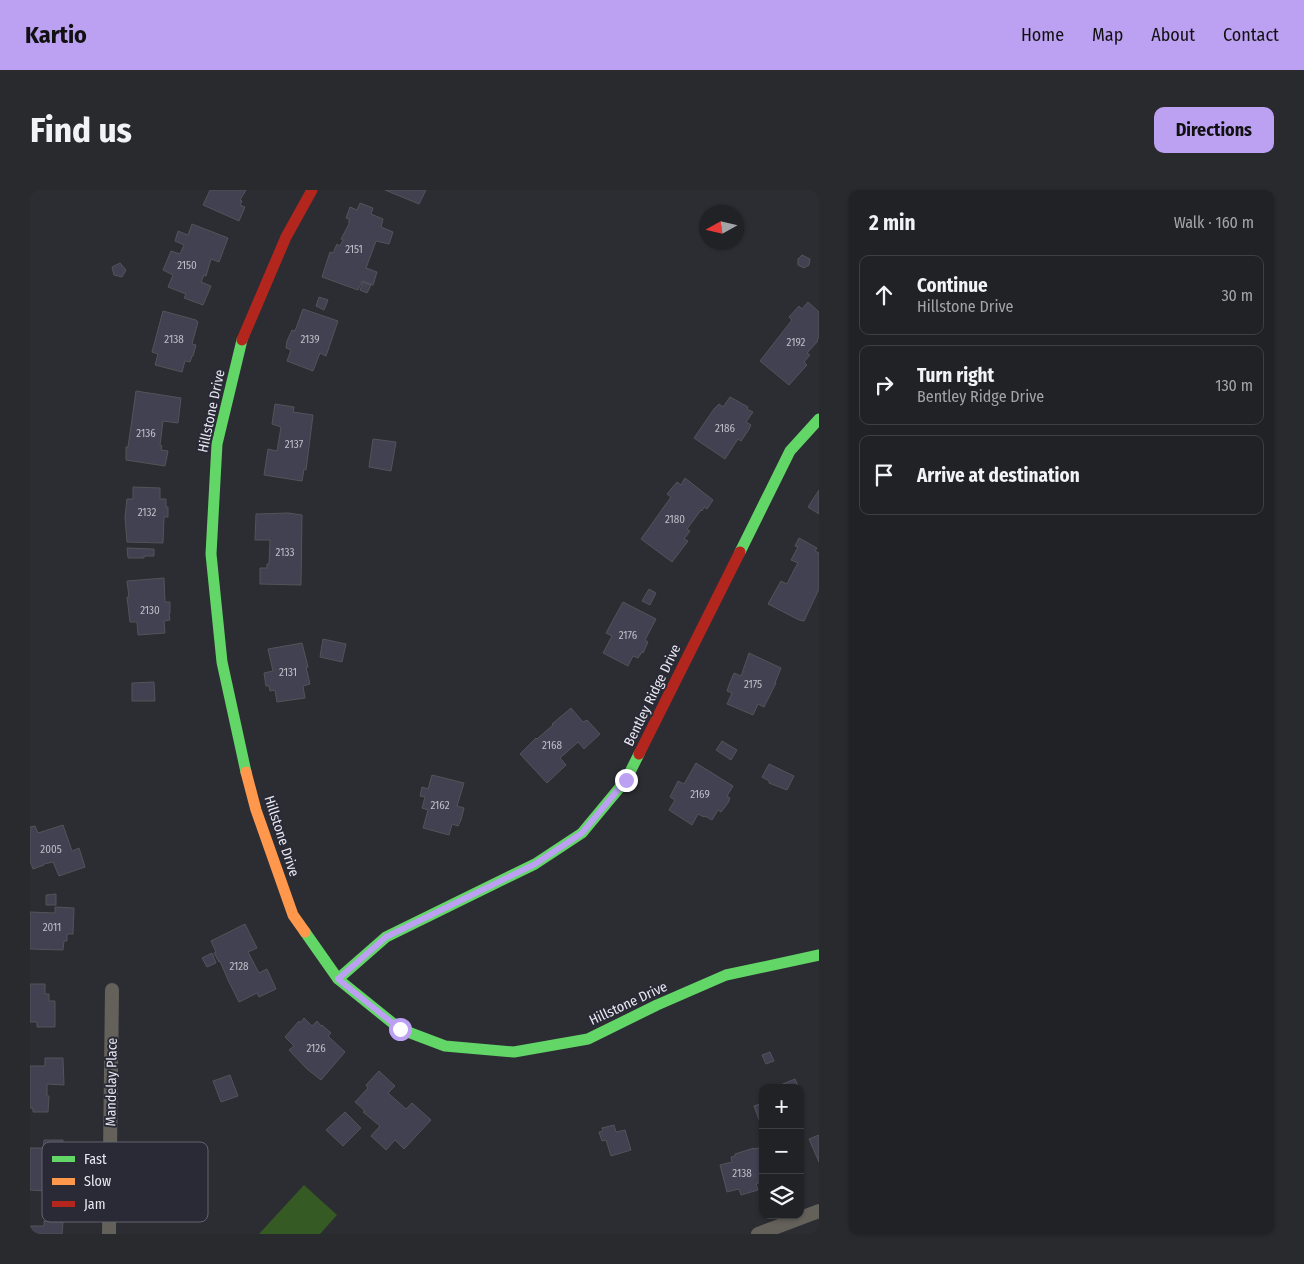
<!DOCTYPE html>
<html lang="en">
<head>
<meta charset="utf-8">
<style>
	body { margin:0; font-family:"Fira Sans Condensed",sans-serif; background:#292a2e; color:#f1f3f6 }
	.controls { position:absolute; right:15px; bottom:15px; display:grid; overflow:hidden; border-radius:10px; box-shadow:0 1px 4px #0004 }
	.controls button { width:45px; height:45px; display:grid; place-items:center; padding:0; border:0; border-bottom:1px solid #3e3f43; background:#212226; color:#f1f3f6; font:25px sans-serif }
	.compass { position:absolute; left:669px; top:15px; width:45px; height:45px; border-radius:50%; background:#212226; box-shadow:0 1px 4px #0004; rotate:262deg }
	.stop { position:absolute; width:15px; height:15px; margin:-11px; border:4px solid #bca0f2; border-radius:50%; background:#fff }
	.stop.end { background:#bca0f2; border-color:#fff; box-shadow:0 1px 5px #0008 }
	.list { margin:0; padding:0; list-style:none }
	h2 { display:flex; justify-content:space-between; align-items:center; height:65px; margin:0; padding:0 20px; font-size:21px }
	h2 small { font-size:16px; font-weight:400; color:#a2a4a7 }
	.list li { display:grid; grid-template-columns:32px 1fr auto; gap:15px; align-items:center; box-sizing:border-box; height:80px; margin:0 10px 10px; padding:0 10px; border:1px solid #3e3f43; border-radius:10px }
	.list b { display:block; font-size:19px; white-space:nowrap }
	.list p { margin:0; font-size:16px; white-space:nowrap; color:#a2a4a7 }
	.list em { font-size:16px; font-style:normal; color:#a2a4a7 }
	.icon { flex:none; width:28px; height:28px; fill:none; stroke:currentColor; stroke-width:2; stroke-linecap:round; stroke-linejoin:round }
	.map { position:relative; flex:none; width:789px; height:1044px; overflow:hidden; border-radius:10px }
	header { display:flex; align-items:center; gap:30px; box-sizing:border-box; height:70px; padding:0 25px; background:#bca0f2; color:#111 }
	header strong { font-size:24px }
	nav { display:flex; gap:28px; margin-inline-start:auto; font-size:18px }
	.intro { display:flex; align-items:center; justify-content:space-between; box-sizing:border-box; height:120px; padding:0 30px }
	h1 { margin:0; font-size:35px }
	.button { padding:12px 22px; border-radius:10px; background:#bca0f2; color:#111; font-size:18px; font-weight:700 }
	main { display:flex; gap:30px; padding:0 30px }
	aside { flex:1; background:#212226; border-radius:10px; box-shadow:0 1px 4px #0004 }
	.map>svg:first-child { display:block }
	.green { fill:#355a23 }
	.building { fill:#414151; stroke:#535459 }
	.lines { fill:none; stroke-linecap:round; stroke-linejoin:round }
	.street { stroke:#64615b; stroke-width:14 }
	.fast { stroke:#63d668; stroke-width:11 }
	.slow { stroke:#ff974d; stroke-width:11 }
	.jam { stroke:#b3261e; stroke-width:11 }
	.route { stroke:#bca0f2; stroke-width:6 }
	.labels { text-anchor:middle; stroke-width:4; stroke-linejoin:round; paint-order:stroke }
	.number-label { font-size:11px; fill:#bebec8 }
	.street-label { font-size:14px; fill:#e7e8f0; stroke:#292a36 }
	.key { fill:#292a36; stroke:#62636e; stroke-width:1 }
	.key-label { font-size:14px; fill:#e7e8f0 }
</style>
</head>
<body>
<header>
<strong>Kartio</strong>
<nav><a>Home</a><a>Map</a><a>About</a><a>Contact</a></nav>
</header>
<div class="intro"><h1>Find us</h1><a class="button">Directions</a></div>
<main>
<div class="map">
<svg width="789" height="1044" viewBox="0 0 789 1044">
	<rect width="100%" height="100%" fill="#2c2d33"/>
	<polygon class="green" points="274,995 307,1025 290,1044 229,1044"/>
	<g class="building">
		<polygon points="180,0 216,0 210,10 212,11 210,15 215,17 209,31 173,15"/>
		<polygon points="355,0 396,0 389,14"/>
		<polygon points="330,13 343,18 341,24 353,29 351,37 363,42 359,54 346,51 336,78 347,82 343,95 332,91 328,100 292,87 300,62 303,63 307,54 310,56 313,50 311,49 319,34 319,29 316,28 320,17 327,20"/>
		<polygon points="162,34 198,48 189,72 181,69 176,86 174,85 171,92 181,96 173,115 154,108 156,104 138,97 143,85 133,80 141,61 150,64 154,55 145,51 148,41 158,45"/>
		<polygon points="772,65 780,69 779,75 774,78 768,75 768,69"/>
		<polygon points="90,73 96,80 92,87 84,85 82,77"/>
		<polygon points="333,92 341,95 337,103 330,100"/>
		<polygon points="289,107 298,110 294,120 286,116"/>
		<polygon points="778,112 789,122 789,147 787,150 788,151 777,163 780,165 774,172 777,175 759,195 730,171 762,130 759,127 769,116 772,119"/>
		<polygon points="273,119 308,131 296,166 290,163 283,181 257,171 261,160 256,158 257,151 262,140 265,141"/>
		<polygon points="133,121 166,130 168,132 162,154 166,155 163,166 162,166 160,172 155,171 152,182 125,175 128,164 122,162"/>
		<polygon points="106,201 151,208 148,233 133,231 130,255 132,256 131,260 138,261 135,276 96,270 96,257 98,257"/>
		<polygon points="700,207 718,217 717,219 723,222 716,232 721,235 718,241 711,251 708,249 695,269 664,248 684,219 689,214 693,217"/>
		<polygon points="245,214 264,217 263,222 283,225 276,280 274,279 272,291 234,285 238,259 247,261 251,237 242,234"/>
		<polygon points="343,249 366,252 361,281 339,277"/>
		<polygon points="655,288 683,310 677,319 674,317 672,321 671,320 657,339 660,341 654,349 658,351 642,372 611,349 641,307 637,304 647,292 651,295"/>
		<polygon points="103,297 130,298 130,309 136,309 136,317 138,317 138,327 134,327 133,353 97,352 95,327 97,309 103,309"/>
		<polygon points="789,300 789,324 778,317"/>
		<polygon points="258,323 272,325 271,395 230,394 230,378 237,378 237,374 239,374 240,350 225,350 226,324"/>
		<polygon points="769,348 787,358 785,361 789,363 789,399 774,431 769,430 738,414 751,391 757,394 765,378 768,373 761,370 768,357 765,356"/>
		<polygon points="97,358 124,359 124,366 114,366 114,368 98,368"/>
		<polygon points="134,388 135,412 140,412 140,423 139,423 140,430 134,431 135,443 108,445 107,432 100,432 97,407 99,407 97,391"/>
		<polygon points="619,399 626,403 620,415 612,411"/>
		<polygon points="593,412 626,429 615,450 618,452 613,463 612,462 608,468 603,466 598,476 573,463 582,446 576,443"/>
		<polygon points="293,449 316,454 312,472 290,467"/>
		<polygon points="272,453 278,477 276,477 280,494 273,496 275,508 247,512 245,500 240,501 239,496 236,496 234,483 243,481 238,459"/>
		<polygon points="719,463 751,478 745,493 746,493 734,517 728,514 723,525 697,514 702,503 697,501 699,495 704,483 711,486"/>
		<polygon points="124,492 125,511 102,511 102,493"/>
		<polygon points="541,518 553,532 557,530 570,544 554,559 548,552 530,568 536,575 517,593 490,564 506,548 507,549 523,535 522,534"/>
		<polygon points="692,551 707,560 701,570 686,560"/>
		<polygon points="666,573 703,596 697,606 700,608 698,613 691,622 688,620 682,630 675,626 674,627 668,624 662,635 639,620 645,610 640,607 648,591 654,594"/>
		<polygon points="739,574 764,586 757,600 739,593 739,591 732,587"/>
		<polygon points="402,585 434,593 427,616 434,618 431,630 428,636 422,634 419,645 393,638 398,620 392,618 395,607 390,606 392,597 398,599"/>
		<polygon points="33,635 42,661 49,658 55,677 29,686 23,672 14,674 14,675 3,679 0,671 0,637 5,636 8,643"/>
		<polygon points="26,704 26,715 16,715 16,705"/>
		<polygon points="25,717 44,718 43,744 37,744 37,751 34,751 33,760 0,759 0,722 25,723"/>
		<polygon points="215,734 227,758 218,762 229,783 237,779 246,799 229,807 227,803 209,812 198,790 190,771 189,772 184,763 186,762 181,751"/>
		<polygon points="182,763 186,773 177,777 172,768"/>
		<polygon points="0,794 15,794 15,804 19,804 19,811 25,811 25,837 7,837 7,832 0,832"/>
		<polygon points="274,828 282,836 287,831 291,836 292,835 301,843 298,846 315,862 291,890 277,879 259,860 264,856 255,847 269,831 270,833"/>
		<polygon points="740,862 744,871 736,874 732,865"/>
		<polygon points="15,868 33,868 34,895 17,894 17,906 19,906 18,922 3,922 3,918 0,918 0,876 15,876"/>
		<polygon points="349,881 365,896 358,903 376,919 382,913 401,930 374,959 365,950 356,960 341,946 350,936 333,922 335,921 325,912 338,898 336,895"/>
		<polygon points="200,885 208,906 191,912 183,891"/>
		<polygon points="765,889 769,898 748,898 748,896"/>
		<polygon points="733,913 733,940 724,916"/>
		<polygon points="315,922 331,938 313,956 296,940"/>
		<polygon points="584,935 586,942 595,940 601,960 581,966 576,950 572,951 569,942 573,941 572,938"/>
		<polygon points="789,945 789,972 779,949"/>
		<polygon points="14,950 33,950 33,976 18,977 16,987 18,987 18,998 16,998 16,1001 0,1000 0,958 13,958"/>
		<polygon points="733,957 733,991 726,994 728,1000 711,1005 709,999 697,1002 690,975 702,972 701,967 705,966 705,964 724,958 724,959"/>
		<polygon points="14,1031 33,1032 32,1044 0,1044 0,1036 14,1036"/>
	</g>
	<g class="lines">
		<g class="street">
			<polyline points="79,1044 82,800"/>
			<polyline points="728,1044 789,1021"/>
		</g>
		<g class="fast">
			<polyline points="212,150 187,254 181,364 192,472 216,582"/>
			<polyline points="710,362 760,261 789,229"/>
			<polyline points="275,742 308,789 370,839 415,856 484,862 558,849 627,815 696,785 789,765"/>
			<polyline points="308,789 356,747 505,674 552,643 596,590 609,564"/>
		</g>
		<polyline class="slow" points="216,582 226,620 263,725 275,742"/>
		<g class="jam">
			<polyline points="212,150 256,47 282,0"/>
			<polyline points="609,564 710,362"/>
		</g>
	</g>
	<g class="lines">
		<polyline class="route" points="370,839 308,789 356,747 505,674 552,643 596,590"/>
	</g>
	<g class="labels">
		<g class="number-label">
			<text x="324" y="63">2151</text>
			<text x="157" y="79">2150</text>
			<text x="144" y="153">2138</text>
			<text x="280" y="153">2139</text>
			<text x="766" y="156">2192</text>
			<text x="695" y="242">2186</text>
			<text x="116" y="247">2136</text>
			<text x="264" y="258">2137</text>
			<text x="117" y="326">2132</text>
			<text x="645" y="333">2180</text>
			<text x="255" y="366">2133</text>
			<text x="120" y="424">2130</text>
			<text x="598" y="449">2176</text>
			<text x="258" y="486">2131</text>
			<text x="723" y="498">2175</text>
			<text x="522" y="559">2168</text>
			<text x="670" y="608">2169</text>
			<text x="410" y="619">2162</text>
			<text x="21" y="663">2005</text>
			<text x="22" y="741">2011</text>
			<text x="209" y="780">2128</text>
			<text x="286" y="862">2126</text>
			<text x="712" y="987">2138</text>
		</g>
		<g class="street-label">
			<text transform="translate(181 221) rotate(-78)" y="5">Hillstone Drive</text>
			<text transform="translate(622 505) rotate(-64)" y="5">Bentley Ridge Drive</text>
			<text transform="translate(252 646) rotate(72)" y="5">Hillstone Drive</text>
			<text transform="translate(598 813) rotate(-25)" y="5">Hillstone Drive</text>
			<text transform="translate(81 892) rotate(-89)" y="5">Mandelay Place</text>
		</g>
	</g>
	<rect x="12" y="952" width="166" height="80" rx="8" class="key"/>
	<rect x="22" y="966" width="23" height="6" fill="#63d668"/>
	<rect x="22" y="988" width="23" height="7" fill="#ff974d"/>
	<rect x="22" y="1011" width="23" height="6" fill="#b3261e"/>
	<g class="key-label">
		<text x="54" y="974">Fast</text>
		<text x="54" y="996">Slow</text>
		<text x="54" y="1019">Jam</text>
	</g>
</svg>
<div class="controls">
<button>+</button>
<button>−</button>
<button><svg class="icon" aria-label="layers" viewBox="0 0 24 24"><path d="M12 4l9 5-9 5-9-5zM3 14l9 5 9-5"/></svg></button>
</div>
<svg class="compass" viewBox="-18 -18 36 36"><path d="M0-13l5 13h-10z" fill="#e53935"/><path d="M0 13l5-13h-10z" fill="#a2a4a7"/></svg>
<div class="stop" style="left:370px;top:839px"></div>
<div class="stop end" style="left:596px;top:590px"></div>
</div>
<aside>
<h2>2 min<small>Walk · 160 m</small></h2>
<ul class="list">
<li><svg class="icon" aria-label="ahead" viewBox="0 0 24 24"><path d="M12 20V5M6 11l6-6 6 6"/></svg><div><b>Continue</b><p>Hillstone Drive</p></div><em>30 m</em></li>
<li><svg class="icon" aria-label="right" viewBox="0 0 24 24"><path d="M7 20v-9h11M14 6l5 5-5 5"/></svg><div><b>Turn right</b><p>Bentley Ridge Drive</p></div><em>130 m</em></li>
<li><svg class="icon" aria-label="arrive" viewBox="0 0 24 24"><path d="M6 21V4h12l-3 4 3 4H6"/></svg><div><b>Arrive at destination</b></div></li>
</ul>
</aside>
</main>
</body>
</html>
